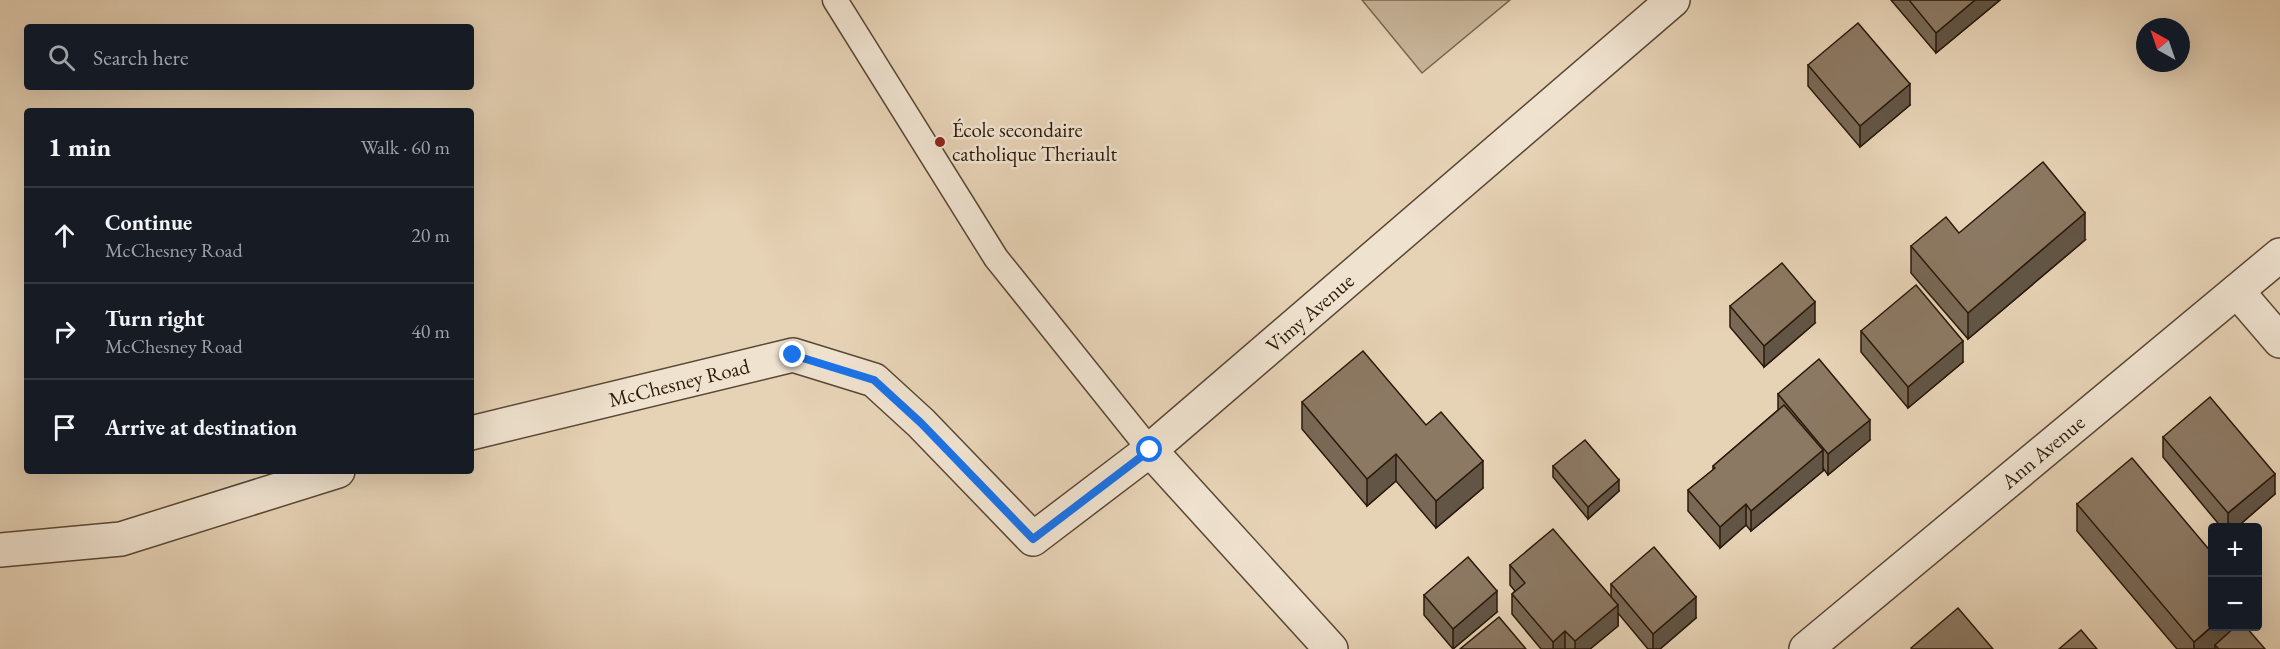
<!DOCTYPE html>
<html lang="en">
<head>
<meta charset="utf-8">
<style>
	body { margin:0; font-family:"EB Garamond",serif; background:#242831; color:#f1f3f6 }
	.controls { position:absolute; right:18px; bottom:18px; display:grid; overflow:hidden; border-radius:6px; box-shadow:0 6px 24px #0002 }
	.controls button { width:54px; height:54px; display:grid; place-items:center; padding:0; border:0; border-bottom:2px solid #363941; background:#171b24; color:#f1f3f6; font:30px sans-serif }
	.compass { position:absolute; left:2136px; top:18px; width:54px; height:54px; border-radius:50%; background:#171b24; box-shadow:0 6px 24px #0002; rotate:320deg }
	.stop { position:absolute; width:18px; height:18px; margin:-14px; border:4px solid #1a73e8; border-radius:50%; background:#fff }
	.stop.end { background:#1a73e8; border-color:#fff; box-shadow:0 2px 6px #0008 }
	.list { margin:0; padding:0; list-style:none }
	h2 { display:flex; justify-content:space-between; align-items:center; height:78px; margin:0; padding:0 24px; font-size:26px }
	h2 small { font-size:20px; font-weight:400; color:#9ea1a6 }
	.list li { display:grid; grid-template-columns:39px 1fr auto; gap:18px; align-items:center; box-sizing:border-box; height:96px; padding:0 24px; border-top:2px solid #363941 }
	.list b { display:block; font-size:22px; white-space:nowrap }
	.list p { margin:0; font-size:20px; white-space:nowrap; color:#9ea1a6 }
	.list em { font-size:20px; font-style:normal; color:#9ea1a6 }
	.icon { flex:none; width:33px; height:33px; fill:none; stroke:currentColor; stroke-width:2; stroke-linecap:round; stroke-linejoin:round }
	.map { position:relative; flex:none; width:2280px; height:649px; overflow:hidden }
	.search { position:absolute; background:#171b24; box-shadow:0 6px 24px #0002; left:24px; top:24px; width:450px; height:66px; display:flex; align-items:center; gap:15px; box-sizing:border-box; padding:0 21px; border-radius:6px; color:#9ea1a6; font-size:22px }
	.panel { position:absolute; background:#171b24; box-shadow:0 6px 24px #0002; left:24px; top:108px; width:450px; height:366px; border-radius:6px }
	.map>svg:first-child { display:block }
	.green { fill:#c6b398; stroke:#786651; stroke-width:1.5 }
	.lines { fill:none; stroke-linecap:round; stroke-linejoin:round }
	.service-casing { stroke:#5a4735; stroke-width:27 }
	.minor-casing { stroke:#5a4735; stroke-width:36 }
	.service { stroke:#efe2cf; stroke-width:24 }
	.minor { stroke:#efe2cf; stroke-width:33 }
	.wall { fill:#786855; stroke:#2b190a; stroke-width:1.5 }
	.shaded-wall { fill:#625545; stroke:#2b190a; stroke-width:1.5 }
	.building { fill:#8c7963; stroke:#2b190a; stroke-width:1.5 }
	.route { stroke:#1a73e8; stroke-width:8 }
	.poi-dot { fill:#8f2418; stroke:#efe2cf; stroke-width:2 }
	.labels { text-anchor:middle; stroke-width:5; stroke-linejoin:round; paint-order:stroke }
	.poi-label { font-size:21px; fill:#2b190a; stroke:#efe2cf; text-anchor:start }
	.street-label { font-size:21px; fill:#2b190a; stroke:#efe2cf }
</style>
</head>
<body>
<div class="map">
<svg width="2280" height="649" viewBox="0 0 2280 649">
	<rect width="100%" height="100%" fill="#e6d2b5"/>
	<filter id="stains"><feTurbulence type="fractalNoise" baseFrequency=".00333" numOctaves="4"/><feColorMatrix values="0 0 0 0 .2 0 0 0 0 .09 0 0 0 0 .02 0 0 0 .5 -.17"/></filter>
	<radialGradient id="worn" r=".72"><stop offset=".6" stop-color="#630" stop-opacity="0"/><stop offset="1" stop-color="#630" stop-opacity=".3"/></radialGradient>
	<polygon class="green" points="1362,0 1510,0 1422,73"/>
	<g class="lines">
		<g class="service-casing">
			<polyline id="service" points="835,0 996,258 1150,450"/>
		</g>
		<g class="minor-casing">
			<g id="minor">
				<polyline points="2237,291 2280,341"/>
				<polyline points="471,433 793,355 874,380 921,423 1033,539 1150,450 1673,0"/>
				<polyline points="1150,450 1331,649"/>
				<polyline points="0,550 121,539 338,471"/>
				<polyline points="1806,649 2280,255"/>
			</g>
		</g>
		<use href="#service" class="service"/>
		<use href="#minor" class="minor"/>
	</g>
	<g class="wall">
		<polygon points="1891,0 2000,0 1936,53"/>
		<polygon points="1808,65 1910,105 1860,147 1808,86"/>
		<polygon points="2085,240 1968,339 1911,273 1911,246"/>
		<polygon points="1730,306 1815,323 1764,367 1730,327"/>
		<polygon points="1861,331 1963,362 1908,408 1861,352"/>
		<polygon points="1778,394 1870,440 1828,475 1823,468 1823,471 1751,531 1746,525 1720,548 1688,511 1688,490 1713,470 1713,466 1778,410"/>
		<polygon points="1302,402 1426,425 1483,488 1436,528 1396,481 1367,506 1302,429"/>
		<polygon points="2163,437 2275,494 2236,528 2222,528 2163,457"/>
		<polygon points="1553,466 1619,491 1588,519 1553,477"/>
		<polygon points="2077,504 2212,627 2265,649 2177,649 2077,531"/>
		<polygon points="1510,565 1611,597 1611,584 1696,618 1660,649 1648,649 1618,613 1618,626 1590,649 1541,649 1512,614 1512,594 1515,591 1510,585"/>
		<polygon points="1424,595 1497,612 1453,649 1424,615"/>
	</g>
	<g class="shaded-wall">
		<polygon points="1975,0 2000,0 1936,53 1936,33"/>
		<polygon points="1910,84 1910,105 1860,147 1860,126"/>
		<polygon points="2085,213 2085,240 1968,339 1968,313"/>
		<polygon points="1815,302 1815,323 1764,367 1764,346"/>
		<polygon points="1963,341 1963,362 1908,408 1908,387"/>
		<polygon points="1870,420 1870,440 1828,475 1828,454"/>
		<polygon points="1823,450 1823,471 1751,531 1751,511"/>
		<polygon points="1396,454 1396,481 1367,506 1367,479"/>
		<polygon points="1483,461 1483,488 1436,528 1436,501"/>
		<polygon points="2275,474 2275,494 2236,528 2228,528 2228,513"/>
		<polygon points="1619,480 1619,491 1588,519 1588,507"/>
		<polygon points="1746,504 1746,525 1720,548 1720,527"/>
		<polygon points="1497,591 1497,612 1453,649 1453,629"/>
		<polygon points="1696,597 1696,618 1660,649 1653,649 1653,634"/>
		<polygon points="1618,605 1618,626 1590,649 1575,649 1575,641"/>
		<polygon points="2212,627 2244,627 2215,645 2215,649 2194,649 2194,642"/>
		<polygon points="1565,631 1565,649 1553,649 1553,642"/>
	</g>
	<g class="building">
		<polygon points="1909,0 1975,0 1936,33"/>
		<polygon points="1858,23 1910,84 1860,126 1808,65"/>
		<polygon points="2043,162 2085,213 1968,313 1911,246 1946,217 1959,233"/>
		<polygon points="1782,263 1815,302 1764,346 1730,306"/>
		<polygon points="1916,285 1963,341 1908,387 1861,331"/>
		<polygon points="1363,351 1426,425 1441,412 1483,461 1436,501 1396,454 1367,479 1302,402"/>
		<polygon points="1819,359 1870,420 1828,454 1778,394"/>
		<polygon points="2210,397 2275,474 2228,513 2163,437"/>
		<polygon points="1784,405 1823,450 1751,511 1746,504 1720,527 1688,490 1715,468 1713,466"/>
		<polygon points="1585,440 1619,480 1588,507 1553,466"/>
		<polygon points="2132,458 2212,553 2212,626 2194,642 2077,504"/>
		<polygon points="1553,529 1618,605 1575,641 1565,631 1553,642 1512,594 1525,583 1510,565"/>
		<polygon points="1654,547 1696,597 1653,634 1611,584"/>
		<polygon points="1468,557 1497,591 1453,629 1424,595"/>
		<polygon points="1958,608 1993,649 1912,649 1911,648"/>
		<polygon points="1499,617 1526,649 1460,649"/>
		<polygon points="2235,627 2246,627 2265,649 2219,649 2215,645"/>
		<polygon points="2081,630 2097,649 2059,649"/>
	</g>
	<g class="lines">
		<polyline class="route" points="793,355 874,380 921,423 1033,539 1150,450"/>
	</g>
	<circle class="poi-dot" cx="940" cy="142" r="6"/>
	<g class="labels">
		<g class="poi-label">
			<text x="952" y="137">École secondaire<tspan x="952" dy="24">catholique Theriault</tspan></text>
		</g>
		<g class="street-label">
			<text transform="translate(1310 313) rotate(-41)" y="7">Vimy Avenue</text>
			<text transform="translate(679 383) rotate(-14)" y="7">McChesney Road</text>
			<text transform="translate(2043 452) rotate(-40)" y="7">Ann Avenue</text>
		</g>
	</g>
	<rect width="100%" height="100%" filter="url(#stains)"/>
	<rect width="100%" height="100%" fill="url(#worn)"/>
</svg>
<div class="controls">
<button>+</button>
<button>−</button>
</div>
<svg class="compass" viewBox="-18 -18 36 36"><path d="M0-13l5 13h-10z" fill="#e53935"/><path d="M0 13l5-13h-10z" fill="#9ea1a6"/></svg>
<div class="stop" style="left:1150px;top:450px"></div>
<div class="stop end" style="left:793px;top:355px"></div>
<div class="search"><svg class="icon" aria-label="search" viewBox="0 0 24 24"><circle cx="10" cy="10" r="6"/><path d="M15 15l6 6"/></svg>Search here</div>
<section class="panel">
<h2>1 min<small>Walk · 60 m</small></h2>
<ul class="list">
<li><svg class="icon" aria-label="ahead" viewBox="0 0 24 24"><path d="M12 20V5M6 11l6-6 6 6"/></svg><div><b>Continue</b><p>McChesney Road</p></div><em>20 m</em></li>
<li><svg class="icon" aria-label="right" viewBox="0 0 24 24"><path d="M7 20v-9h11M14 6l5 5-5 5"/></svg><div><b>Turn right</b><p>McChesney Road</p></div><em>40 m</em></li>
<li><svg class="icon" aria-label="arrive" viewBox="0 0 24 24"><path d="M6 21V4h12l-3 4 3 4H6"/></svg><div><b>Arrive at destination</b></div></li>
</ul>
</section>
</div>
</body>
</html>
